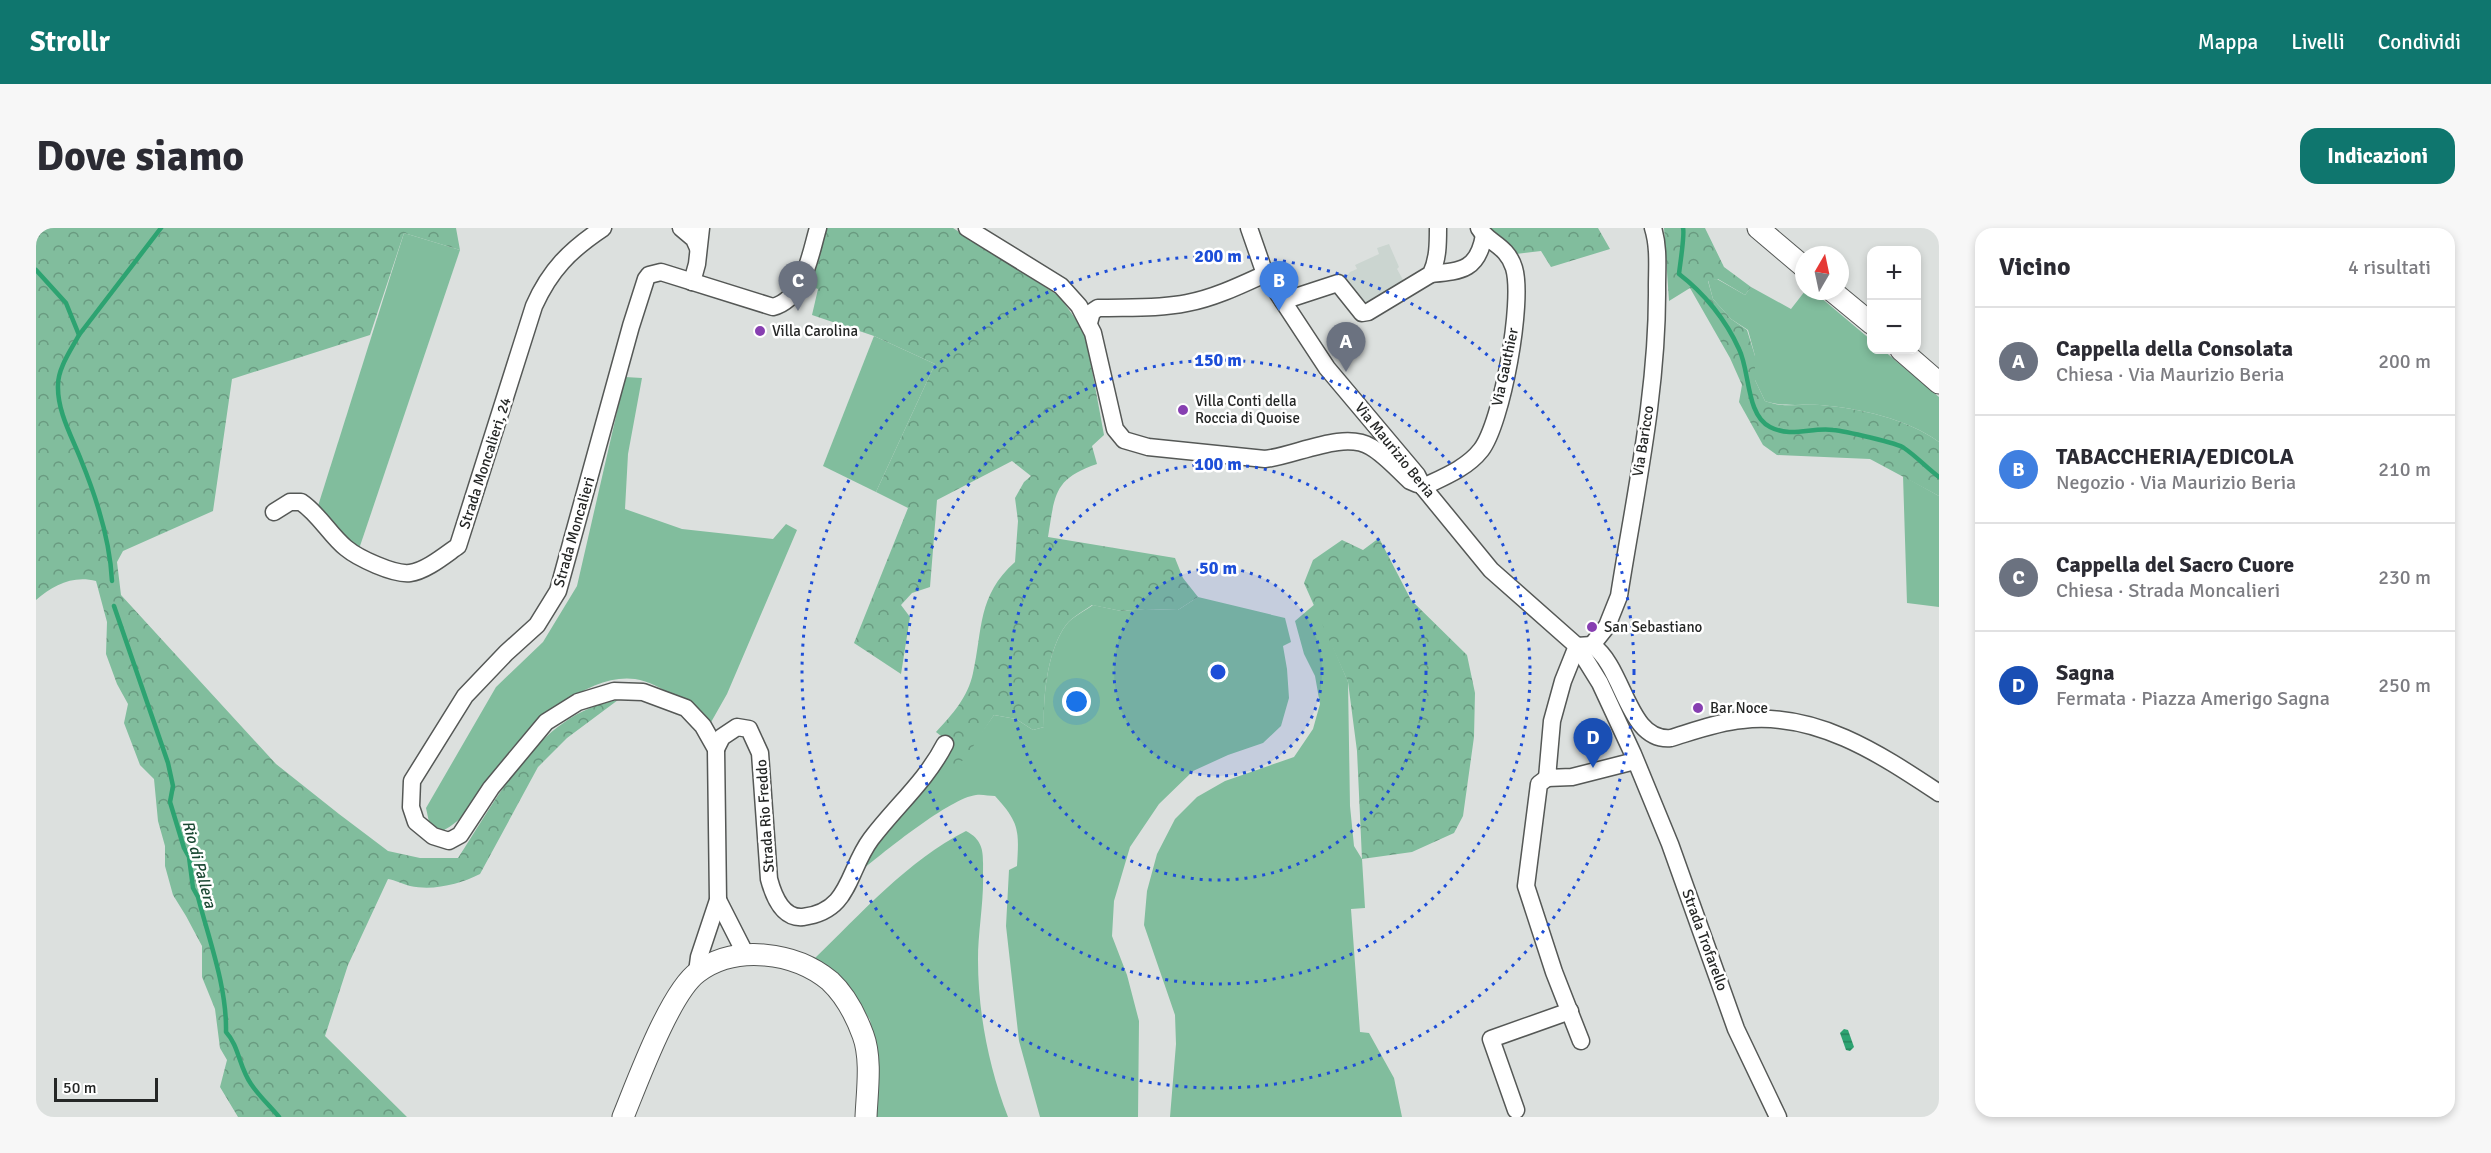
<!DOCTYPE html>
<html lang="it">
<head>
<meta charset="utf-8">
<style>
	body { margin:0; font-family:Signika,sans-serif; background:#f7f7f7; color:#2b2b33 }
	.controls { position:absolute; right:18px; top:18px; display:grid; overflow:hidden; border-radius:12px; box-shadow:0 3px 9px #0003 }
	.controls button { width:54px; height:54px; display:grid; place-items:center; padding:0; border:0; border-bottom:2px solid #e1e1e2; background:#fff; color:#2b2b33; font:30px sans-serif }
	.compass { position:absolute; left:1759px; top:18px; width:54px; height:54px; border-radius:50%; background:#fff; box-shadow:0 3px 9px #0003; rotate:9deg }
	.scale { position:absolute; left:18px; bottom:15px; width:104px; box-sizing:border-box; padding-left:6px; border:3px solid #252726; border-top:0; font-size:16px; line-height:21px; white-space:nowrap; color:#252726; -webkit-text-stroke:4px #fff; paint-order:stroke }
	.you { position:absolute; left:1041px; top:474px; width:21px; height:21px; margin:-15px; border:4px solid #fff; border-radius:50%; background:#1a73e8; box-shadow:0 0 0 9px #1a73e833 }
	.badge { display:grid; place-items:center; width:39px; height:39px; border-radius:50%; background:#0f766e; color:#fff; font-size:20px; font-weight:700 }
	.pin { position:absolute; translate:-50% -50px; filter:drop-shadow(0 2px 3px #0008) }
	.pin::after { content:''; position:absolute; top:32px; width:21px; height:18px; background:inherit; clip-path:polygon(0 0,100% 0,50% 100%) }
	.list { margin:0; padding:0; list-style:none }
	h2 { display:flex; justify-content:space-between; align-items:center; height:78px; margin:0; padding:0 24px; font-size:26px }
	h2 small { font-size:20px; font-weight:400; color:#7c7c81 }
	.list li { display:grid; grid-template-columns:39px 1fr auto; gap:18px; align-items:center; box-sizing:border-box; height:108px; padding:0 24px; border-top:2px solid #e1e1e2 }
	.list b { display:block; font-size:22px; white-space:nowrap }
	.list p { margin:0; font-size:20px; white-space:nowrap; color:#7c7c81 }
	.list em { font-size:20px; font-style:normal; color:#7c7c81 }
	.map { position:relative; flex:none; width:1903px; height:889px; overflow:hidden; border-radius:18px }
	header { display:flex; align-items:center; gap:36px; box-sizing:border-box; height:84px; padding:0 30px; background:#0f766e; color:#fff }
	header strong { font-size:28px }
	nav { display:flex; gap:33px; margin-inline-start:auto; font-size:21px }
	.intro { display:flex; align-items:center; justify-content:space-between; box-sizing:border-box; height:144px; padding:0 36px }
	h1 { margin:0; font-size:42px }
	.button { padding:15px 27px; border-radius:18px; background:#0f766e; color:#fff; font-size:21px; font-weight:700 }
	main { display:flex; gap:36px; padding:0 36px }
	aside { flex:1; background:#fff; border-radius:18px; box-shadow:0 3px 9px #0003 }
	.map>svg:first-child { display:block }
	.built { fill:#cbd5d0 }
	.grass { fill:#81bd9d }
	.forest { fill:url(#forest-crowns) }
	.water { fill:url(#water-rules) }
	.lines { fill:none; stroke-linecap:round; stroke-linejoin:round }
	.stream { stroke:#2da371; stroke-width:4.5 }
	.minor-casing { stroke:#555856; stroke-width:19 }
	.tertiary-casing { stroke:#555856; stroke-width:23 }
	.minor { stroke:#fff; stroke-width:16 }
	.tertiary { stroke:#fff; stroke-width:21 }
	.ring { fill:none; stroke:#1d4ed8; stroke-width:3; stroke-dasharray:3 6 }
	.poi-dot { fill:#873fb1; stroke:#fff; stroke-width:2 }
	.labels { text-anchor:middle; stroke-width:5; stroke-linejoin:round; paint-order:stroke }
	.poi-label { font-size:15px; fill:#252726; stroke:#fff; text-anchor:start }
	.street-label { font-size:15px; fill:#252726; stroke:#fff }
	.water-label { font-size:16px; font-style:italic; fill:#194732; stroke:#fff }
	.centre { fill:#1d4ed8; stroke:#fff; stroke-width:3 }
	.ring-label { font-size:18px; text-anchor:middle; font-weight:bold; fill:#1d4ed8; stroke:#fff; stroke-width:5; stroke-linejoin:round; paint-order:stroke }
</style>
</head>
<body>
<header>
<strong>Strollr</strong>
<nav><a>Mappa</a><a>Livelli</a><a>Condividi</a></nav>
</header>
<div class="intro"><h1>Dove siamo</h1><a class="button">Indicazioni</a></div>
<main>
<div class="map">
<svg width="1903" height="889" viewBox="0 0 1903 889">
	<defs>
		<pattern id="forest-crowns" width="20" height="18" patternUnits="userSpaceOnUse" patternTransform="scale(1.5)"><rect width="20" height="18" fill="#81bd9d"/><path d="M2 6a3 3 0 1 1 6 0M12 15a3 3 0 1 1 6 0" fill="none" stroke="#699a80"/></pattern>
		<pattern id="water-rules" width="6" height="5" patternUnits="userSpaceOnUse" patternTransform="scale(1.5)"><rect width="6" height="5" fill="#2da371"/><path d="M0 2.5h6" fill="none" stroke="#26855d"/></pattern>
	</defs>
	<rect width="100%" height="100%" fill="#dce0de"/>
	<polygon class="built" points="1353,16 1363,39 1361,41 1371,59 1330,82 1307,53 1314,44 1321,41 1319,37 1343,26 1341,20"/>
	<g class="grass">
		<polygon points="368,5 424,22 323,321 311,314 282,278"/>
		<path d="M 1681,51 L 1709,67 L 1715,59 L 1755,81 L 1769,63 L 1777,63 L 1835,112 L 1836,122 L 1847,122 L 1903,169 L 1903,214 C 1872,191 1822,180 1784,177 C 1765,176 1746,179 1729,173 L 1719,152 L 1719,128 L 1712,102 L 1695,91 L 1677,71 L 1672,52 Z"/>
		<polygon points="838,108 899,136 840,264 787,238"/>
		<path d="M 589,149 L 606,150 L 592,226 L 589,281 L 646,301 L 737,311 L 750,296 L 761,302 L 691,466 L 674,496 C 653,480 626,455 599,451 C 550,444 487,503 461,539 C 444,563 432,592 404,604 L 393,594 L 390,580 L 460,459 L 507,414 L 541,358 Z"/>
		<polygon points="1867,248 1903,268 1903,379 1871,375"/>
		<path d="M 1162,369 L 1249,390 L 1255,414 L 1247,418 L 1251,441 L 1253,470 L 1245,498 L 1227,515 L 1192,527 L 1157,543 L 1123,576 L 1094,619 L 1078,673 L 1076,708 L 1091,747 L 1103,793 L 1102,889 L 1004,889 L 983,813 L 970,698 L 973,642 L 981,638 C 983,603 984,595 959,568 C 953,568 946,566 940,567 C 914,570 848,624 826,642 L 832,626 L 895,547 L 945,505 L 958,487 L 980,491 L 997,502 L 1008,499 C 1007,469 1011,423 1030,397 C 1036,389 1049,383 1057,377 L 1085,383 L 1109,381 L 1142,382 Z"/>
		<polygon points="1279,376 1312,454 1314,578 1318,618 1326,631 1329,680 1315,681 1324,804 1333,805 1358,850 1366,889 1134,889 1140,816 1139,787 1108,697 1111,663 1121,626 1139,591 1161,569 1189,553 1258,529 1277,501 1284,476 1279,448 1268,426 1259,393"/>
		<path d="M 930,603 C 949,613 947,626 947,645 C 948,674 942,703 942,732 C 942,785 953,840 972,889 L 840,889 L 840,828 L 834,792 L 813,759 L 778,731 C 825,686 872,632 930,603 Z"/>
	</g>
	<g class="forest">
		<path d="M 0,0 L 420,0 L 424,22 L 368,5 L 334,107 L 196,151 L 177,283 L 87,323 L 81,334 L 85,367 L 240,536 L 303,586 L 352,623 L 384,630 L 422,630 C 462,569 503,485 582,472 L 531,510 L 502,539 L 444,646 C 424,656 398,663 374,658 C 367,656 359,652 352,651 L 312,737 L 289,808 L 371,889 L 202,889 L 184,859 L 191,832 L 184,820 L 179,781 L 166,749 L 166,718 L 150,688 L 137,667 L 129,638 L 129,618 L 122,593 L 118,551 L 104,537 L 88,495 L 92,476 L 81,456 L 70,426 L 71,394 L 60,353 C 37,347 17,357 0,372 Z"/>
		<path d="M 786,0 L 917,0 L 1023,68 L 1049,104 L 1068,207 L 1056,218 L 1061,236 C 1017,251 1019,267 1012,309 L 1139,330 L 1147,350 L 1162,369 L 1142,382 L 1109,381 L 1085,383 L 1056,377 C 1048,383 1036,389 1030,397 C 1011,423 1007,469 1008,499 L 997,502 L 980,491 L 958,487 L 928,532 L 895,547 L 914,515 L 900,504 C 916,487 932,469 937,445 C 947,401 941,368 979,334 L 982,293 L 979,270 L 988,254 L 995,248 L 976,233 L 901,272 L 894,359 L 876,365 L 865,377 L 874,389 L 865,446 L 818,415 L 872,280 L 840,264 L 899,136 L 838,108 L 776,87 L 782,61 L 769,56 Z"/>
		<polygon points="1453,0 1562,0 1574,21 1515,39 1505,23 1480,26"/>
		<path d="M 1628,0 L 1669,0 L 1688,39 L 1715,59 L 1709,67 L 1682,51 L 1672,53 L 1677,71 L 1695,91 L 1711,102 L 1719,128 L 1719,152 L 1729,173 C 1746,180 1765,176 1784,177 C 1822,180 1872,191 1903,214 L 1903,268 L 1834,231 L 1741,227 L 1727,217 L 1703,174 L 1706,157 L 1694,130 L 1654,60 L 1633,73 Z"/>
		<polygon points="1343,310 1375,372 1431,427 1439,465 1438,509 1427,588 1418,605 1376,624 1326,631 1321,523 1312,454 1268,355 1277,332 1306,312 1327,322"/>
	</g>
	<polygon class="water" points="1808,801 1812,802 1818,819 1814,823 1810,822 1804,805"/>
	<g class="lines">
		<g class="stream">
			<path d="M 1647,0 C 1649,6 1644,36 1643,46 C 1668,65 1690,92 1703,121 C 1714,143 1710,187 1734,199 C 1755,210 1776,199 1797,202 C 1808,203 1862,215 1868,220 C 1880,228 1891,240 1903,249"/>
			<path d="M 0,42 L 30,75 L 43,107 C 35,122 22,140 22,157 C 21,183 36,209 45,232 C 61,271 74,311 76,353"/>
			<polyline points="43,107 125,0"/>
			<path d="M 78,378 L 132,535 L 137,558 L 134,574 L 148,620 L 153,629 L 157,660 L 162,669 C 173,712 191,759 190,804 C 203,818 203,839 215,856 C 223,868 234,878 243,889"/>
		</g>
		<g class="minor-casing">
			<g id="minor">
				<polyline points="645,0 658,11 662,20"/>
				<path d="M 931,0 L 1025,58 L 1043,78 L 1057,105 L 1079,201 L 1088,212 L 1112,219 L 1229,231 C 1259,228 1308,202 1335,219 C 1349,227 1362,242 1374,253 L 1381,256"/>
				<polyline points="1213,0 1229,46 1291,140 1381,247 1387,259 1455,342 1541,418 1564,455 1597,526 1634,616 1700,801 1742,889"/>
				<path d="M 1395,46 C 1426,43 1442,42 1448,7"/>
				<polyline points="656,54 661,36 665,0"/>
				<path d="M 1247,73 L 1302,55 L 1326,85 L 1332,84 L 1395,46 C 1402,31 1402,16 1402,0"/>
				<path d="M 1053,95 L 1056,84 L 1062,80 C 1091,79 1122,81 1151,75 C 1178,70 1205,57 1229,46"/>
				<path d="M 1387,259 C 1408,249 1431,240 1445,222 C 1466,195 1488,73 1478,40 C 1471,17 1452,15 1443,0"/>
				<path d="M 238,284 L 254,274 L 265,274 C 283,286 294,307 310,320 C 322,330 358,347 374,345 C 390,343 409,327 422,318 L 498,78 C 514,42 534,22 567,0"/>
				<path d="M 1556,417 L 1571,398 L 1583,368 C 1599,266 1622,163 1621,59 C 1621,40 1623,19 1617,0"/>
				<path d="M 1541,418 L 1556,417 C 1589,440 1591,514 1635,510 C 1658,503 1682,494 1706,492 C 1780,483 1844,526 1903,565"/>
				<polyline points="1541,418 1527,453 1516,493 1511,550 1536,549 1599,533"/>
				<path d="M 680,521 L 686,509 L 701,499 L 713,501 L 724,525 L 733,651 C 737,666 746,691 767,689 C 815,683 811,643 835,611 C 860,578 890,553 909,516"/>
				<polyline points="1511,550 1503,556 1490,658 1518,744 1545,813"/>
				<polyline points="682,672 710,727"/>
				<path d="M 661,744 L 663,729 L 682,672 L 680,521 L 667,498 L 650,480 L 607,464 L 578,463 L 542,474 L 510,494 L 455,560 L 424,607 L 413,613 L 397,608 L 380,594 L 375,579 L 376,553 L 429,468 L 470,425 L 501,397 L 522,363 L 595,98 L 610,51 L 613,47 L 625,44 L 737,79 C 768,71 774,27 782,0"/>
				<polyline points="1480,882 1455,811 1534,783"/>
			</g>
		</g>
		<g class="tertiary-casing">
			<g id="tertiary">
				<polyline points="1722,0 1768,39"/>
				<polyline points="1796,63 1836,96"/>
				<polyline points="1865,122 1903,155"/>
				<path d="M 587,889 C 601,855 634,764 662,744 C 700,716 759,724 794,753 C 809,767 820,788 827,807 C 836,831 831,864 830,889"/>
			</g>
		</g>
		<use href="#minor" class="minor"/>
		<use href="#tertiary" class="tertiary"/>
	</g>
	<circle cx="1182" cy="444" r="104" fill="#1d4ed8" fill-opacity=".12"/>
	<g class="ring">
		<circle cx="1182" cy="444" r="104"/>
		<circle cx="1182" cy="444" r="208"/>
		<circle cx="1182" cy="444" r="312"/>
		<circle cx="1182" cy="444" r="416"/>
	</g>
	<g class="poi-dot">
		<circle cx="724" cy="103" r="6"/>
		<circle cx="1147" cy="182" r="6"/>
		<circle cx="1556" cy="399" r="6"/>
		<circle cx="1662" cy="480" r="6"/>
	</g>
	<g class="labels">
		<g class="poi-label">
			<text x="736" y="108">Villa Carolina</text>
			<text x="1159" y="178">Villa Conti della<tspan x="1159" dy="17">Roccia di Quoise</tspan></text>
			<text x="1568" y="404">San Sebastiano</text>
			<text x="1674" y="485">Bar Noce</text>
		</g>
		<g class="street-label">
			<text transform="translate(1469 139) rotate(-78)" y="5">Via Gauthier</text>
			<text transform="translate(1607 213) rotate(-81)" y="5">Via Baricco</text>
			<text transform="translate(1359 222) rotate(51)" y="5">Via Maurizio Beria</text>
			<text transform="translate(449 235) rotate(-72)" y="5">Strada Moncalieri, 24</text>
			<text transform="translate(538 304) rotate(-74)" y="5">Strada Moncalieri</text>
			<text transform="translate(729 588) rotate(-94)" y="5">Strada Rio Freddo</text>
			<text transform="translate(1669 712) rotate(70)" y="5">Strada Trofarello</text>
		</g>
		<g class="water-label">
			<text transform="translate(164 636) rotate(75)" y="6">Rio di Pallera</text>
		</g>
	</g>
	<circle cx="1182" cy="444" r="9" class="centre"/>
	<g class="ring-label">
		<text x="1182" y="34">200 m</text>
		<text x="1182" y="138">150 m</text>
		<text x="1182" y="242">100 m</text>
		<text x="1182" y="346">50 m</text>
	</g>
</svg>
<div class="controls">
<button>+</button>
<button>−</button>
</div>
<svg class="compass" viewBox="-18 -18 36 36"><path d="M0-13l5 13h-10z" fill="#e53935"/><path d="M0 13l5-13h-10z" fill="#7c7c81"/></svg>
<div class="scale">50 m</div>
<div class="you"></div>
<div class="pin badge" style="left:1310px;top:144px;background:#6b7280">A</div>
<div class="pin badge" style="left:1243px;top:83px;background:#3f7fe0">B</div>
<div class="pin badge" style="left:762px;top:83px;background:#6b7280">C</div>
<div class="pin badge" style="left:1557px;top:540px;background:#1a4fb4">D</div>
</div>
<aside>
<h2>Vicino<small>4 risultati</small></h2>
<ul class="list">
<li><span class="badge" style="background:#6b7280">A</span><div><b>Cappella della Consolata</b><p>Chiesa · Via Maurizio Beria</p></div><em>200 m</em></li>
<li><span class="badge" style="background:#3f7fe0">B</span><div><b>TABACCHERIA/EDICOLA</b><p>Negozio · Via Maurizio Beria</p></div><em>210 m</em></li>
<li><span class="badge" style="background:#6b7280">C</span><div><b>Cappella del Sacro Cuore</b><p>Chiesa · Strada Moncalieri</p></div><em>230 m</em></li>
<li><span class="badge" style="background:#1a4fb4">D</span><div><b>Sagna</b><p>Fermata · Piazza Amerigo Sagna</p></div><em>250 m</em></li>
</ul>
</aside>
</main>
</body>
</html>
